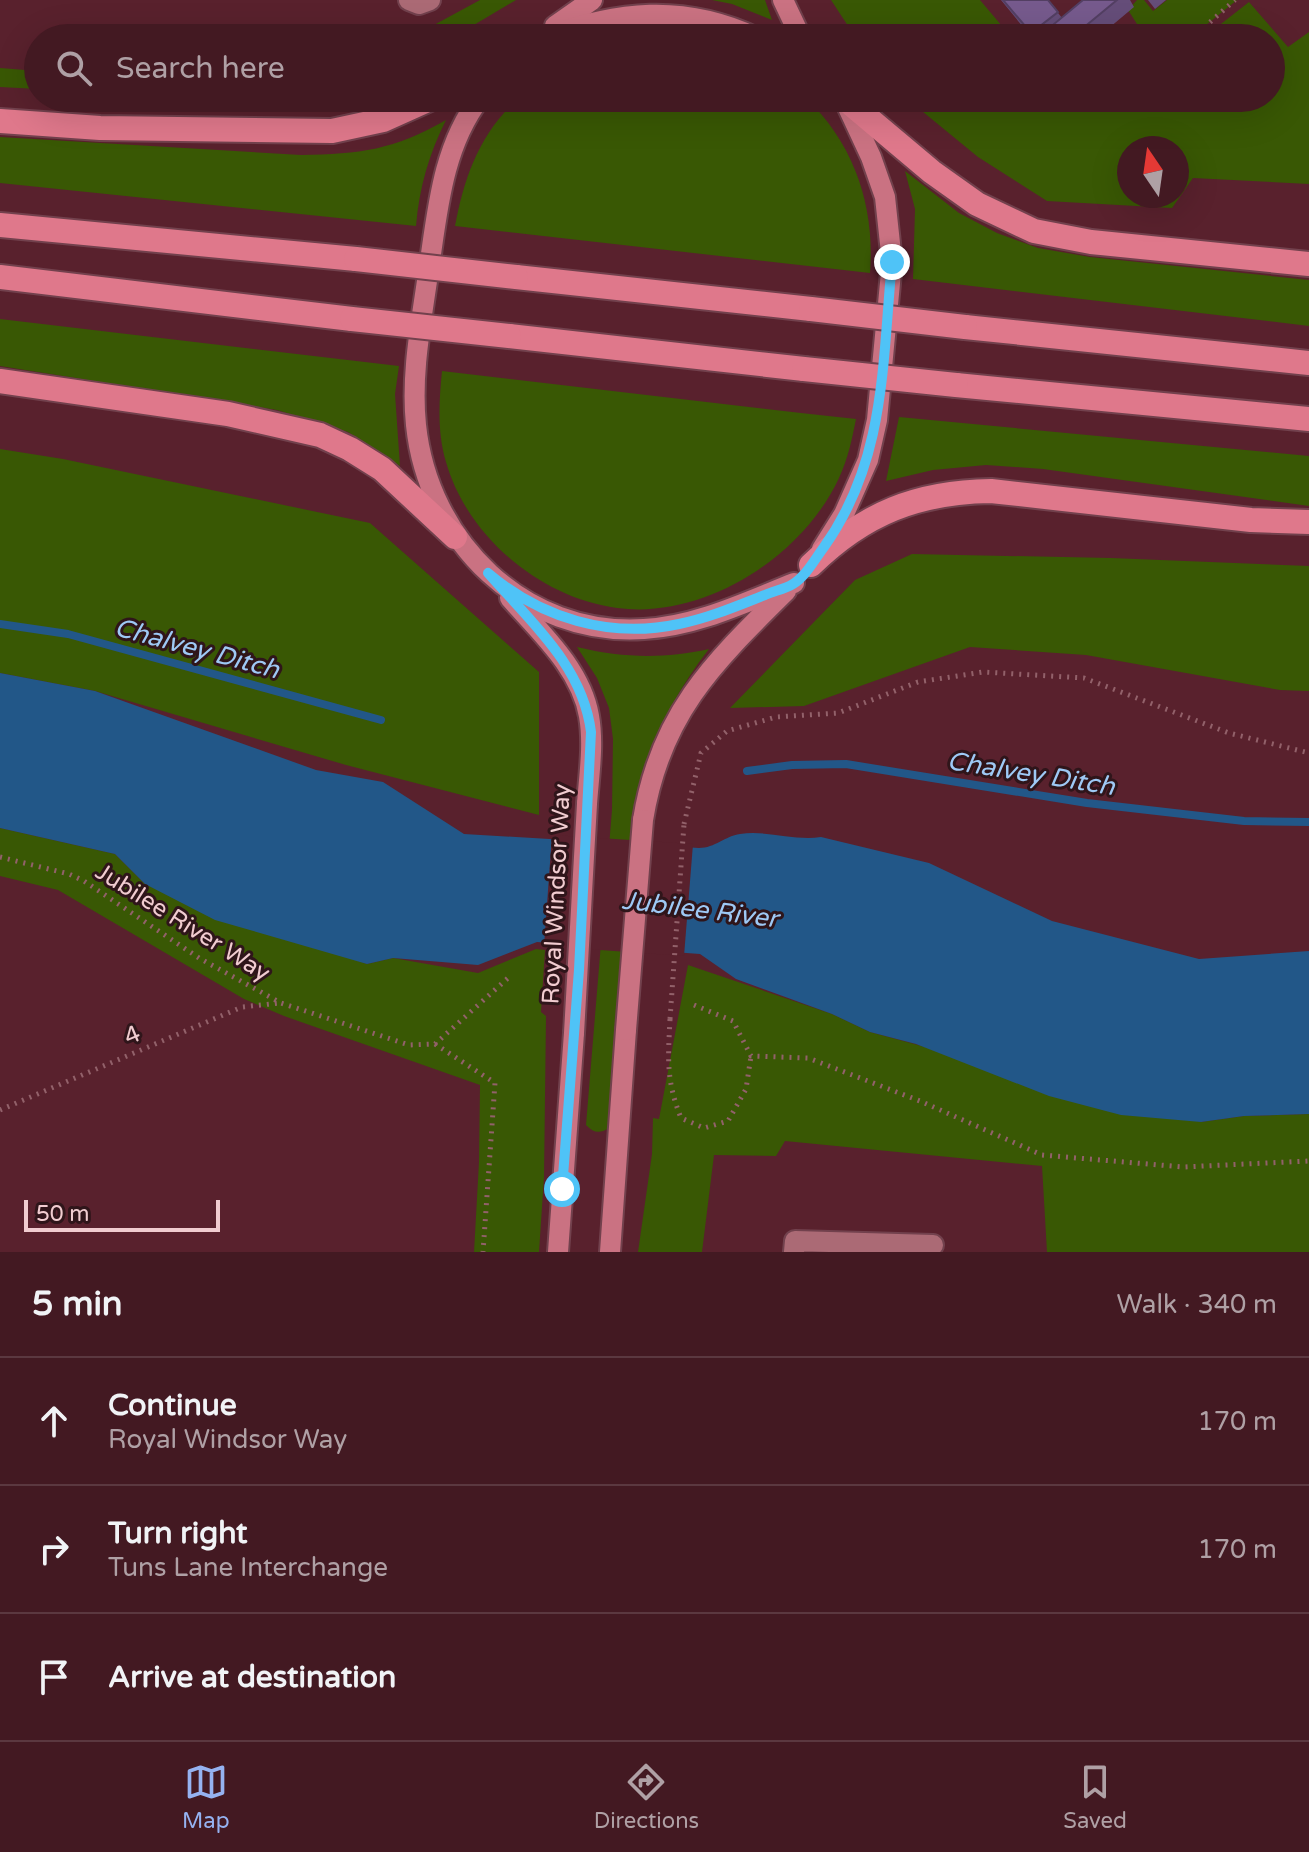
<!DOCTYPE html>
<html lang="en">
<head>
<meta charset="utf-8">
<style>
	body { margin:0; font-family:"Varela Round",sans-serif; background:#4d262f; color:#f1f3f6 }
	.compass { position:absolute; left:1117px; top:136px; width:72px; height:72px; border-radius:50%; background:#431922; box-shadow:0 8px 32px #0002; rotate:347deg }
	.scale { position:absolute; left:24px; bottom:20px; width:196px; box-sizing:border-box; padding-left:8px; border:4px solid #f1ccd0; border-top:0; font-size:22px; line-height:28px; white-space:nowrap; color:#f1ccd0; -webkit-text-stroke:6px #2f151a; paint-order:stroke }
	.stop { position:absolute; width:24px; height:24px; margin:-18px; border:6px solid #4fc3f7; border-radius:50%; background:#fff }
	.stop.end { background:#4fc3f7; border-color:#fff; box-shadow:0 2px 8px #0008 }
	.list { margin:0; padding:0; list-style:none }
	h2 { display:flex; justify-content:space-between; align-items:center; height:104px; margin:0; padding:0 32px; font-size:34px }
	h2 small { font-size:26px; font-weight:400; color:#afa0a5 }
	.list li { display:grid; grid-template-columns:52px 1fr auto; gap:24px; align-items:center; box-sizing:border-box; height:128px; padding:0 32px; border-top:2px solid #5b3840 }
	.list b { display:block; font-size:30px; white-space:nowrap }
	.list p { margin:0; font-size:26px; white-space:nowrap; color:#afa0a5 }
	.list em { font-size:26px; font-style:normal; color:#afa0a5 }
	.icon { flex:none; width:44px; height:44px; fill:none; stroke:currentColor; stroke-width:2; stroke-linecap:round; stroke-linejoin:round }
	.map { position:relative; flex:none; width:1309px; height:1252px; overflow:hidden }
	.search { position:absolute; background:#431922; box-shadow:0 8px 32px #0002; left:24px; right:24px; top:24px; height:88px; display:flex; align-items:center; gap:20px; box-sizing:border-box; padding:0 28px; border-radius:44px; color:#afa0a5; font-size:30px }
	.sheet { height:488px; background:#431922 }
	nav { display:flex; justify-content:space-around; align-items:center; box-sizing:border-box; height:112px; border-top:2px solid #5b3840; background:#431922; font-size:22px; color:#afa0a5 }
	nav a { display:grid; justify-items:center; gap:4px }
	nav .on { color:#95b2f1 }
	.map>svg:first-child { display:block }
	.green { fill:#395804; fill-rule:evenodd }
	.water { fill:#225788 }
	.pier { fill:#59212d }
	.lines { fill:none; stroke-linecap:round; stroke-linejoin:round }
	.stream { stroke:#225788; stroke-width:8 }
	.minor-casing { stroke:#72414d; stroke-width:24 }
	.major-casing { stroke:#72414d; stroke-width:24 }
	.highway-casing { stroke:#72414d; stroke-width:28 }
	.path { stroke:#92616a; stroke-width:5; stroke-dasharray:2 6; stroke-linecap:butt }
	.minor { stroke:#ab6a75; stroke-width:20 }
	.major { stroke:#ca7282; stroke-width:20 }
	.highway { stroke:#df788b; stroke-width:24 }
	.major-bridge-casing { stroke:#72414d; stroke-width:24; stroke-linecap:butt }
	.highway-bridge-casing { stroke:#72414d; stroke-width:28; stroke-linecap:butt }
	.path-bridge { stroke:#92616a; stroke-width:5; stroke-dasharray:2 6; stroke-linecap:butt }
	.major-bridge { stroke:#ca7282; stroke-width:20 }
	.highway-bridge { stroke:#df788b; stroke-width:24 }
	.wall { fill:#654d79 }
	.building { fill:#765a8d; stroke:#533f63; stroke-width:2 }
	.route { stroke:#4fc3f7; stroke-width:10 }
	.labels { text-anchor:middle; stroke-width:6; stroke-linejoin:round; paint-order:stroke }
	.street-label { font-size:24px; fill:#f1ccd0; stroke:#2f151a }
	.water-label { font-size:26px; font-style:italic; fill:#9ec9f5; stroke:#2f151a }
</style>
</head>
<body>
<div class="map">
<svg width="1309" height="1252" viewBox="0 0 1309 1252">
	<rect width="100%" height="100%" fill="#59212d"/>
	<g class="green">
		<polygon points="480,0 516,0 452,38 410,38"/>
		<polygon points="712,0 765,0 772,20 732,4"/>
		<polygon points="831,0 980,0 1012,38 856,38"/>
		<polygon points="1137,0 1144,0 1153,11 1167,0 1237,0 1190,38 1146,38 1128,10"/>
		<path d="M 1249,2 L 1288,47 L 1309,32 L 1309,184 L 1193,178 L 1172,208 L 1047,201 L 978,157 L 906,98 L 1271,98 L 1271,38 L 1203,38 ZM 1177,148 L 1177,196 L 1129,196 L 1129,148 Z"/>
		<polygon points="0,68 38,71 38,89 0,87"/>
		<polygon points="211,98 323,98 307,103"/>
		<path d="M 519,98 L 806,98 C 855,145 875,207 870,273 L 455,226 C 464,177 480,132 519,98 Z"/>
		<path d="M 446,120 C 429,154 419,188 416,226 L 0,183 L 0,137 L 301,155 C 360,154 394,150 446,120 Z"/>
		<polygon points="905,171 959,213 997,233 1038,248 1090,257 1309,280 1309,326 913,279 915,209"/>
		<polygon points="0,319 399,366 395,394 400,466 348,432 277,410 0,366"/>
		<path d="M 442,371 L 801,413 L 856,419 C 852,439 848,459 839,478 C 803,556 705,620 617,608 C 540,598 467,536 446,462 C 437,432 439,402 442,371 Z"/>
		<polygon points="899,417 1309,456 1309,506 1043,469 986,465 933,470 886,481"/>
		<polygon points="0,449 63,459 370,523 539,672 539,815 346,765 95,691 0,673"/>
		<polygon points="912,554 1111,558 1309,566 1309,691 1280,690 1086,655 970,647 804,706 730,708 855,580"/>
		<path d="M 577,647 C 623,658 663,659 709,649 C 665,706 642,760 632,831 L 609,1128 C 599,1134 594,1133 586,1125 L 612,810 L 613,739 L 609,708 L 597,678 Z"/>
		<polygon points="0,828 115,854 145,884 367,964 393,958 478,973 536,949 545,950 541,1012 546,1016 544,1177 539,1252 474,1252 479,1162 480,1085 284,1016 244,999 58,890 0,876"/>
		<polygon points="688,965 832,1014 870,1032 1201,1122 1244,1116 1309,1114 1309,1252 1047,1252 1042,1166 785,1141 776,1156 714,1155 702,1252 638,1252 652,1154 653,1118 659,1119"/>
	</g>
	<path class="water" d="M 0,673 L 95,691 L 316,770 L 383,782 L 464,834 L 699,848 C 715,848 725,836 740,834 C 767,830 794,841 821,837 L 929,863 L 1052,921 L 1199,959 L 1309,951 L 1309,1114 L 1244,1116 L 1201,1122 L 1121,1115 L 1049,1096 L 916,1044 L 870,1032 L 832,1014 L 736,979 L 700,954 L 537,942 L 478,965 L 393,958 L 367,964 L 215,920 L 145,884 L 115,854 L 0,828 Z"/>
	<polygon class="pier" points="552,835 693,844 684,956 544,946"/>
	<g class="lines">
		<g class="stream">
			<polyline points="0,624 68,634 381,720"/>
			<polyline points="747,771 792,765 846,764 1087,803 1244,821 1309,822"/>
		</g>
		<g class="minor-casing">
			<g id="minor">
				<polyline points="409,0 419,4 430,0"/>
				<polyline points="794,1252 795,1241 933,1245"/>
			</g>
		</g>
		<g class="major-casing">
			<g id="major">
				<polyline points="783,0 801,38"/>
				<polyline points="555,26 592,0"/>
				<path d="M 543,38 C 617,11 683,3 757,38"/>
				<path d="M 480,98 C 440,150 437,219 427,281 C 420,329 411,377 416,425 C 428,541 524,637 644,629 C 697,626 746,602 794,583"/>
				<polyline points="822,549 844,514 868,460 877,420 892,262 885,197 871,157 844,99"/>
				<path d="M 510,598 C 540,632 581,669 589,716 C 594,745 589,775 587,804"/>
				<path d="M 643,820 C 660,714 713,663 786,591"/>
				<polyline points="558,1252 574,1033"/>
				<polyline points="610,1252 626,1030"/>
			</g>
		</g>
		<g class="highway-casing">
			<g id="highway">
				<polyline points="844,98 932,172 977,204 1034,231 1091,242 1309,264"/>
				<polyline points="0,121 100,128 332,131 383,120 432,98"/>
				<polyline points="0,225 356,259"/>
				<polyline points="0,277 352,319"/>
				<polyline points="516,277 811,309"/>
				<polyline points="965,327 1309,363"/>
				<polyline points="509,336 804,369"/>
				<polyline points="0,381 228,414 320,435 350,449 382,469 455,537"/>
				<polyline points="956,385 1309,419"/>
				<path d="M 811,565 C 864,513 918,492 991,491 L 1251,520 L 1309,522"/>
			</g>
		</g>
		<g class="path">
			<polyline points="1126,32 1131,38"/>
			<polyline points="1192,38 1235,0"/>
			<polyline points="684,824 701,753 727,731 776,717 838,713 918,682 983,672 1084,678 1229,733 1309,753"/>
			<polyline points="0,857 69,874 84,881 199,958 281,1003 409,1045 435,1044 508,978"/>
			<polyline points="694,1005 733,1021 751,1056 808,1058 920,1101 1042,1155 1183,1167 1309,1161"/>
			<path d="M 670,1019 C 668,1060 666,1080 681,1118 L 704,1128 L 728,1121 L 746,1089 L 751,1056"/>
			<polyline points="435,1044 495,1083 483,1252"/>
			<polyline points="0,1110 242,1007 280,1003"/>
		</g>
		<use href="#minor" class="minor"/>
		<use href="#major" class="major"/>
		<use href="#highway" class="highway"/>
		<g class="major-bridge-casing">
			<g id="major-bridge">
				<polyline points="626,1030 643,820"/>
				<polyline points="574,1033 587,804"/>
			</g>
		</g>
		<g class="highway-bridge-casing">
			<g id="highway-bridge">
				<polyline points="356,259 516,277"/>
				<polyline points="811,309 965,327"/>
				<polyline points="352,319 509,336"/>
				<polyline points="804,369 956,385"/>
			</g>
		</g>
		<polyline class="path-bridge" points="670,1019 684,824"/>
		<use href="#major-bridge" class="major-bridge"/>
		<use href="#highway-bridge" class="highway-bridge"/>
	</g>
	<g class="wall">
		<polygon points="1001,0 1048,0 1062,18 1083,0 1130,0 1134,7 1097,38 1032,38"/>
		<polygon points="1148,0 1166,0 1155,9"/>
	</g>
	<g class="building">
		<polygon points="1003,0 1048,0 1058,12 1031,33"/>
		<polygon points="1083,0 1117,0 1071,38 1066,38 1054,24"/>
	</g>
	<g class="lines">
		<path class="route" d="M 562,1189 L 579,970 L 591,732 C 583,666 530,621 488,573 C 541,618 609,639 679,624 C 709,618 737,606 765,595 C 774,591 785,589 793,584 C 806,576 815,559 824,547 C 886,460 882,364 892,262"/>
	</g>
	<g class="labels">
		<g class="street-label">
			<text transform="translate(556 894) rotate(-87)" y="8">Royal Windsor Way</text>
			<text transform="translate(183 922) rotate(32)" y="8">Jubilee River Way</text>
			<text transform="translate(132 1035) rotate(-23)" y="8">4</text>
		</g>
		<g class="water-label">
			<text transform="translate(197 648) rotate(15)" y="9">Chalvey Ditch</text>
			<text transform="translate(1031 773) rotate(9)" y="9">Chalvey Ditch</text>
			<text transform="translate(700 909) rotate(7)" y="9">Jubilee River</text>
		</g>
	</g>
</svg>
<svg class="compass" viewBox="-18 -18 36 36"><path d="M0-13l5 13h-10z" fill="#e53935"/><path d="M0 13l5-13h-10z" fill="#afa0a5"/></svg>
<div class="scale">50 m</div>
<div class="stop" style="left:562px;top:1189px"></div>
<div class="stop end" style="left:892px;top:262px"></div>
<div class="search"><svg class="icon" aria-label="search" viewBox="0 0 24 24"><circle cx="10" cy="10" r="6"/><path d="M15 15l6 6"/></svg>Search here</div>
</div>
<section class="sheet">
<h2>5 min<small>Walk · 340 m</small></h2>
<ul class="list">
<li><svg class="icon" aria-label="ahead" viewBox="0 0 24 24"><path d="M12 20V5M6 11l6-6 6 6"/></svg><div><b>Continue</b><p>Royal Windsor Way</p></div><em>170 m</em></li>
<li><svg class="icon" aria-label="right" viewBox="0 0 24 24"><path d="M7 20v-9h11M14 6l5 5-5 5"/></svg><div><b>Turn right</b><p>Tuns Lane Interchange</p></div><em>170 m</em></li>
<li><svg class="icon" aria-label="arrive" viewBox="0 0 24 24"><path d="M6 21V4h12l-3 4 3 4H6"/></svg><div><b>Arrive at destination</b></div></li>
</ul>
</section>
<nav>
<a class="on"><svg class="icon" aria-label="map" viewBox="0 0 24 24"><path d="M3 6l6-2 6 2 6-2v14l-6 2-6-2-6 2zM9 4v14M15 6v14"/></svg>Map</a>
<a><svg class="icon" aria-label="directions" viewBox="0 0 24 24"><path d="M12 3l9 9-9 9-9-9zM9 14v-3h6M13 9l2 2-2 2"/></svg>Directions</a>
<a><svg class="icon" aria-label="saved" viewBox="0 0 24 24"><path d="M7 4h10v16l-5-4-5 4z"/></svg>Saved</a>
</nav>
</body>
</html>
